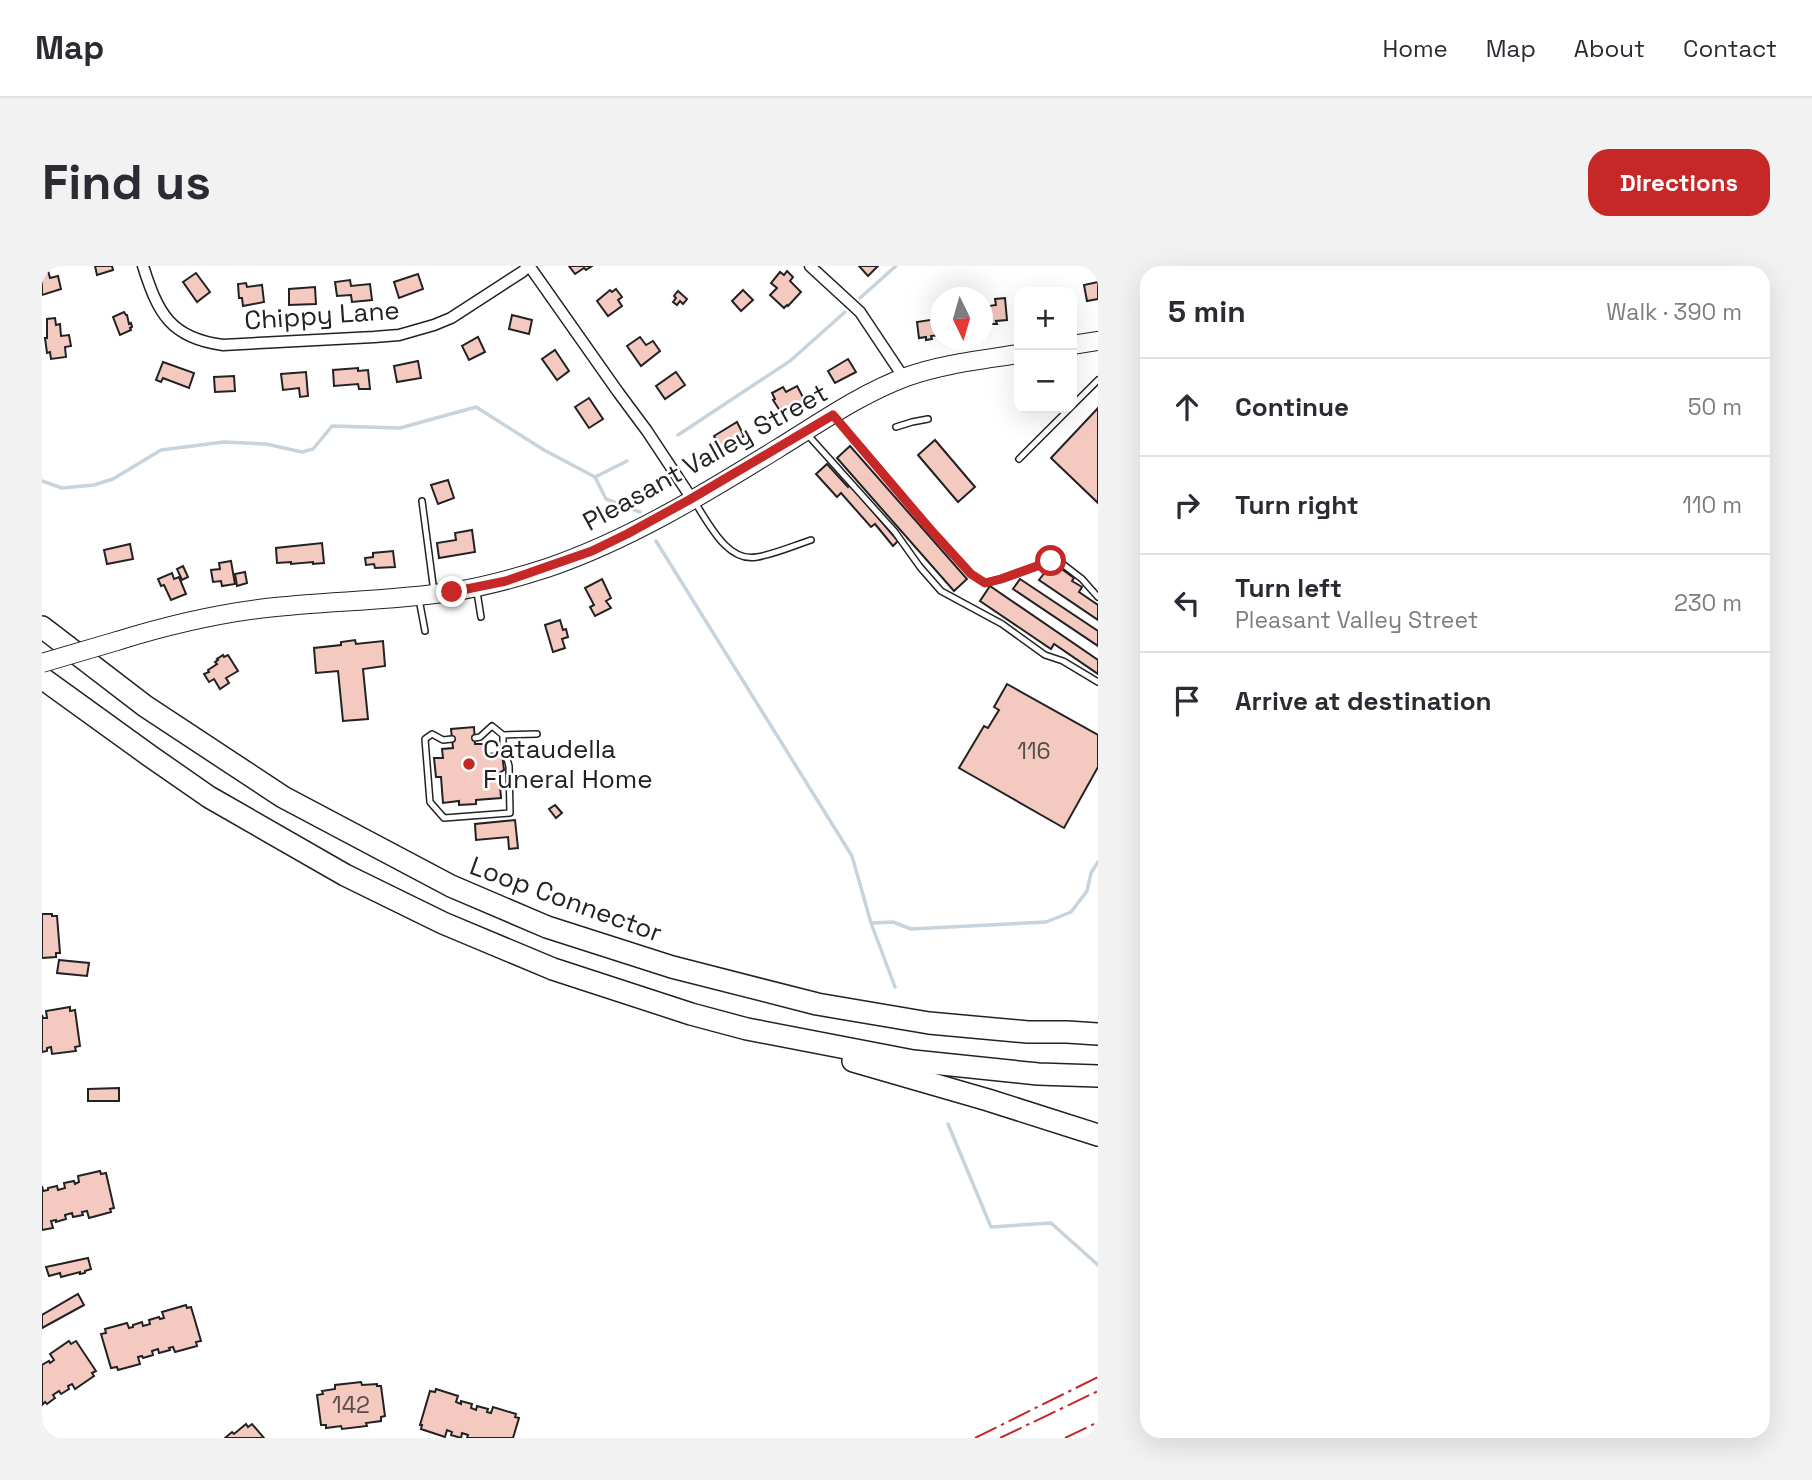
<!DOCTYPE html>
<html lang="en">
<head>
<meta charset="utf-8">
<style>
	body { margin:0; font-family:"Space Grotesk",sans-serif; background:#f2f2f3; color:#2b2b33 }
	.controls { position:absolute; right:21px; top:21px; display:grid; overflow:hidden; border-radius:14px; box-shadow:0 7px 28px #0002 }
	.controls button { width:63px; height:63px; display:grid; place-items:center; padding:0; border:0; border-bottom:2px solid #e1e1e2; background:#fff; color:#2b2b33; font:35px sans-serif }
	.compass { position:absolute; left:888px; top:21px; width:63px; height:63px; border-radius:50%; background:#fff; box-shadow:0 7px 28px #0002; rotate:175deg }
	.stop { position:absolute; width:21px; height:21px; margin:-16px; border:5px solid #c62828; border-radius:50%; background:#fff }
	.stop.end { background:#c62828; border-color:#fff; box-shadow:0 2px 7px #0008 }
	.list { margin:0; padding:0; list-style:none }
	h2 { display:flex; justify-content:space-between; align-items:center; height:91px; margin:0; padding:0 28px; font-size:30px }
	h2 small { font-size:23px; font-weight:400; color:#7c7c81 }
	.list li { display:grid; grid-template-columns:46px 1fr auto; gap:21px; align-items:center; box-sizing:border-box; height:98px; padding:0 28px; border-top:2px solid #e1e1e2 }
	.list b { display:block; font-size:26px; white-space:nowrap }
	.list p { margin:0; font-size:23px; white-space:nowrap; color:#7c7c81 }
	.list em { font-size:23px; font-style:normal; color:#7c7c81 }
	.icon { flex:none; width:38px; height:38px; fill:none; stroke:currentColor; stroke-width:2; stroke-linecap:round; stroke-linejoin:round }
	.map { position:relative; flex:none; width:1056px; height:1172px; overflow:hidden; border-radius:21px }
	header { display:flex; align-items:center; gap:42px; box-sizing:border-box; height:98px; padding:0 35px; background:#fff; border-bottom:2px solid #e1e1e2 }
	header strong { font-size:33px }
	nav { display:flex; gap:38px; margin-inline-start:auto; font-size:24px }
	.intro { display:flex; align-items:center; justify-content:space-between; box-sizing:border-box; height:168px; padding:0 42px }
	h1 { margin:0; font-size:49px }
	.button { padding:18px 32px; border-radius:21px; background:#c62828; color:#fff; font-size:24px; font-weight:700 }
	main { display:flex; gap:42px; padding:0 42px }
	aside { flex:1; background:#fff; border-radius:21px; box-shadow:0 7px 28px #0002 }
	.map>svg:first-child { display:block }
	.lines { fill:none; stroke-linecap:round; stroke-linejoin:round }
	.stream { stroke:#c7d3dd; stroke-width:3.5 }
	.building { fill:#f3c9c0; stroke:#222; stroke-width:2 }
	.service-casing { stroke:#222; stroke-width:8 }
	.minor-casing { stroke:#222; stroke-width:13 }
	.primary-casing { stroke:#222; stroke-width:20 }
	.motorway-casing { stroke:#222; stroke-width:24 }
	.service { stroke:#fff; stroke-width:5 }
	.minor { stroke:#fff; stroke-width:10 }
	.primary { stroke:#fff; stroke-width:18 }
	.motorway { stroke:#fff; stroke-width:21 }
	.primary-bridge-casing { stroke:#222; stroke-width:20; stroke-linecap:butt }
	.primary-bridge { stroke:#fff; stroke-width:18 }
	.power { stroke:#c62828; stroke-width:2; stroke-dasharray:24 5 3.5 5; stroke-linecap:butt }
	.route { stroke:#c62828; stroke-width:9 }
	.poi-dot { fill:#c62828; stroke:#fff; stroke-width:2.5 }
	.labels { text-anchor:middle; stroke-width:5; stroke-linejoin:round; paint-order:stroke }
	.number-label { font-size:23px; fill:#564c4a }
	.street-label { font-size:26px; fill:#222; stroke:#fff }
	.poi-label { font-size:26px; fill:#222; stroke:#fff; text-anchor:start }
</style>
</head>
<body>
<header>
<strong>Map</strong>
<nav><a>Home</a><a>Map</a><a>About</a><a>Contact</a></nav>
</header>
<div class="intro"><h1>Find us</h1><a class="button">Directions</a></div>
<main>
<div class="map">
<svg width="1056" height="1172" viewBox="0 0 1056 1172">
	<rect width="100%" height="100%" fill="#fff"/>
	<g class="lines">
		<g class="stream">
			<polyline points="818,32 854,0"/>
			<polyline points="636,169 748,95 803,46"/>
			<polyline points="553,211 564,233 598,246"/>
			<polyline points="0,215 20,222 52,219 71,213 119,184 182,176 224,178 260,186 271,183 290,160 358,162 434,141 502,184 553,211 585,195"/>
			<polyline points="614,275 810,590 829,657 853,721"/>
			<polyline points="830,657 851,656 869,663 1004,656 1029,646 1045,625 1049,607 1056,596"/>
			<polyline points="906,858 949,961 1009,957 1056,999"/>
		</g>
	</g>
	<g class="building">
		<polygon points="53,0 70,0 71,4 55,9"/>
		<polygon points="527,0 550,0 544,4 542,2 533,8"/>
		<polygon points="817,0 836,0 826,10"/>
		<polygon points="5,1 8,12 16,10 19,23 0,29 0,2"/>
		<polygon points="745,5 751,11 748,15 759,26 746,40 745,39 742,42 728,29 735,22 729,17 738,6 742,9"/>
		<polygon points="154,7 168,26 155,36 141,16"/>
		<polygon points="376,8 381,23 357,32 352,16"/>
		<polygon points="308,14 309,20 328,18 330,34 310,36 309,29 295,30 293,16"/>
		<polygon points="1056,16 1056,33 1045,35 1042,19"/>
		<polygon points="204,17 205,21 220,19 222,36 201,40 200,32 197,32 196,18"/>
		<polygon points="273,21 274,38 247,39 247,23"/>
		<polygon points="574,23 580,31 576,34 580,40 566,50 555,35 568,24 570,26"/>
		<polygon points="701,24 711,34 699,45 690,35"/>
		<polygon points="636,25 645,33 641,38 638,35 635,39 631,36 634,32 632,30"/>
		<polygon points="963,32 965,54 954,55 955,58 940,58 940,41 954,39 953,33"/>
		<polygon points="82,46 84,49 85,49 87,58 89,57 90,61 88,62 89,64 78,69 71,51"/>
		<polygon points="470,49 490,54 487,68 467,63"/>
		<polygon points="13,52 14,59 18,58 19,70 27,69 29,80 23,81 24,91 9,93 8,86 5,87 3,72 5,72 5,53"/>
		<polygon points="894,53 895,56 898,55 898,69 889,70 890,73 884,74 884,71 877,72 875,56"/>
		<polygon points="436,71 443,86 427,94 420,80"/>
		<polygon points="598,71 604,79 611,75 618,85 599,100 585,80"/>
		<polygon points="513,84 527,105 515,114 500,93"/>
		<polygon points="806,93 814,106 793,117 786,105"/>
		<polygon points="376,95 379,112 355,116 352,100"/>
		<polygon points="121,96 152,107 147,122 121,112 119,116 114,114"/>
		<polygon points="316,102 316,105 326,104 328,123 317,123 316,118 292,120 291,104"/>
		<polygon points="264,106 266,130 258,131 257,122 241,124 239,108"/>
		<polygon points="634,106 643,119 623,133 614,120"/>
		<polygon points="192,110 193,125 173,126 172,111"/>
		<polygon points="755,120 763,135 740,148 731,134 733,133 730,127 741,121 744,126"/>
		<polygon points="547,132 561,153 547,162 533,141"/>
		<polygon points="1056,142 1056,237 1009,192"/>
		<polygon points="695,156 702,170 679,183 672,170"/>
		<polygon points="893,174 933,221 916,236 876,189"/>
		<polygon points="808,180 925,313 912,325 795,192"/>
		<polygon points="785,198 806,221 808,219 856,275 851,280 833,258 829,261 799,227 795,231 774,208"/>
		<polygon points="406,214 412,232 396,238 389,219"/>
		<polygon points="430,264 433,286 397,292 395,277 414,274 413,267"/>
		<polygon points="280,277 282,297 271,298 271,296 249,298 249,296 235,297 234,282"/>
		<polygon points="88,278 91,293 65,298 62,284"/>
		<polygon points="351,285 353,301 333,302 332,298 324,299 323,292 331,291 331,287"/>
		<polygon points="189,295 193,318 180,320 179,315 171,316 169,304 178,303 177,297"/>
		<polygon points="1014,299 1032,312 1030,315 1040,321 1037,326 1056,339 1056,354 997,314 1004,305 1008,307"/>
		<polygon points="141,300 146,311 140,314 135,303"/>
		<polygon points="203,306 205,317 195,320 193,308"/>
		<polygon points="130,307 132,313 137,311 144,328 129,334 122,319 119,320 116,313"/>
		<polygon points="560,313 569,332 564,335 569,342 553,350 548,341 552,339 543,322"/>
		<polygon points="978,313 1056,365 1056,380 971,323"/>
		<polygon points="948,320 1056,394 1056,408 1012,378 1009,383 938,335"/>
		<polygon points="518,354 521,364 524,363 526,371 520,373 523,382 511,386 503,359"/>
		<polygon points="313,374 314,378 341,375 343,400 321,403 326,453 301,455 296,405 274,407 272,382 299,379 299,376"/>
		<polygon points="181,389 182,391 186,389 196,405 184,412 187,417 178,423 172,413 167,416 162,408 167,406 166,404 175,398 173,396 176,394 175,393"/>
		<polygon points="965,418 1056,469 1056,501 1022,562 917,502 942,460 946,462 957,444 952,441"/>
		<polygon points="432,461 433,478 442,478 443,488 460,487 462,504 457,507 459,532 434,534 434,538 417,539 417,535 401,537 399,511 394,511 392,492 401,492 400,483 411,482 409,463"/>
		<polygon points="513,539 520,547 514,552 507,543"/>
		<polygon points="473,554 476,582 467,583 466,571 434,574 433,558"/>
		<polygon points="0,648 10,648 10,650 15,650 18,687 14,687 14,691 0,692"/>
		<polygon points="17,694 47,697 45,710 15,707"/>
		<polygon points="28,741 28,745 33,744 38,780 33,781 34,785 10,788 9,781 5,782 5,785 0,786 0,749 1,752 5,752 4,745"/>
		<polygon points="77,822 77,835 46,835 46,823"/>
		<polygon points="58,905 59,908 64,907 72,942 68,943 69,946 47,952 45,945 40,946 41,949 31,951 30,947 23,949 24,953 14,956 14,954 9,955 11,962 0,964 0,920 1,925 6,924 6,922 15,920 16,924 23,922 22,917 32,915 33,918 37,916 36,910"/>
		<polygon points="46,992 49,1003 43,1005 43,1007 38,1008 38,1006 19,1011 18,1007 7,1010 4,1001"/>
		<polygon points="36,1028 42,1039 0,1062 0,1049"/>
		<polygon points="144,1039 145,1042 149,1041 159,1075 154,1076 155,1080 133,1086 131,1081 127,1082 128,1084 117,1087 116,1083 110,1085 111,1089 101,1092 100,1090 96,1091 98,1098 76,1104 75,1101 69,1102 59,1068 64,1067 63,1063 85,1057 87,1062 91,1061 91,1059 100,1056 101,1060 108,1058 107,1054 117,1051 118,1053 122,1052 120,1046"/>
		<polygon points="27,1075 29,1078 34,1075 54,1105 50,1107 52,1110 33,1123 30,1118 26,1120 27,1123 19,1128 17,1125 11,1129 13,1132 5,1138 3,1136 0,1139 0,1099 7,1095 8,1097 12,1094 8,1088"/>
		<polygon points="319,1116 320,1119 335,1118 335,1120 339,1120 343,1150 339,1151 339,1155 324,1157 325,1160 300,1163 299,1160 284,1162 284,1159 279,1159 275,1129 281,1128 280,1125 293,1123 293,1119"/>
		<polygon points="394,1123 416,1130 414,1136 419,1138 419,1135 430,1138 429,1142 434,1144 435,1140 446,1143 445,1146 449,1147 451,1141 474,1148 473,1151 477,1152 471,1172 425,1172 426,1169 420,1167 419,1172 409,1169 410,1166 405,1164 403,1171 379,1163 380,1159 378,1159 388,1125 393,1126"/>
		<polygon points="204,1158 206,1161 210,1158 222,1172 183,1172 190,1166 192,1168"/>
	</g>
	<g class="lines">
		<g class="service-casing">
			<g id="service">
				<polyline points="1030,140 1056,114"/>
				<polyline points="793,151 888,263 929,308 943,317 959,313 1009,295 1018,296 1040,313 1056,331"/>
				<polyline points="854,161 870,156 886,153"/>
				<polyline points="765,168 853,266 878,301 899,325 960,358 1003,389 1021,395 1056,416"/>
				<polyline points="977,193 1028,142"/>
				<polyline points="380,235 392,326"/>
				<path d="M 652,235 C 666,256 685,297 715,291 C 733,288 751,280 769,274"/>
				<polyline points="435,326 439,351"/>
				<polyline points="377,333 383,365"/>
				<polyline points="433,472 438,471 450,460 461,469"/>
				<polyline points="410,473 401,474 390,468 383,473 388,536 402,552 468,547 467,500 461,478 461,469 495,468"/>
			</g>
		</g>
		<g class="minor-casing">
			<g id="minor">
				<path d="M 101,0 C 116,47 128,72 181,79 L 332,71 L 357,69 L 392,59 L 409,52 L 480,6 L 487,0"/>
				<polyline points="768,0 818,46 862,112"/>
				<polyline points="488,1 576,126 605,165 650,233"/>
			</g>
		</g>
		<g class="primary-casing">
			<g id="primary">
				<polyline points="1030,79 1056,75"/>
				<path d="M 75,375 C 123,360 174,348 224,342 C 285,335 347,335 408,326 C 442,321 474,312 505,302 C 587,274 662,228 735,183 C 776,158 818,128 864,111 C 900,98 939,94 977,88"/>
			</g>
		</g>
		<g class="motorway-casing">
			<g id="motorway">
				<polyline points="0,361 103,440 241,531 409,620 505,661 630,701 775,738 887,757 986,766 1025,766 1056,768"/>
				<polyline points="0,412 108,490 167,531 303,609 401,657 511,703 649,748 705,763 871,795 996,808 1056,810"/>
				<polyline points="811,795 946,834 1056,869"/>
			</g>
		</g>
		<use href="#service" class="service"/>
		<use href="#minor" class="minor"/>
		<use href="#primary" class="primary"/>
		<use href="#motorway" class="motorway"/>
		<g class="primary-bridge-casing">
			<polyline id="primary-bridge" points="0,397 75,375"/>
		</g>
		<use href="#primary-bridge" class="primary-bridge"/>
		<g class="power">
			<polyline points="933,1172 1056,1111"/>
			<polyline points="958,1172 1056,1125"/>
			<polyline points="1023,1172 1056,1156"/>
		</g>
	</g>
	<g class="lines">
		<polyline class="route" points="410,326 464,315 550,285 585,268 647,234 791,149 888,263 929,308 943,317 959,313 1009,295"/>
	</g>
	<circle class="poi-dot" cx="427" cy="498" r="7"/>
	<g class="labels">
		<g class="number-label">
			<text x="992" y="493">116</text>
			<text x="309" y="1147">142</text>
		</g>
		<g class="street-label">
			<text transform="translate(280 49) rotate(-4)" y="9">Chippy Lane</text>
			<text transform="translate(663 191) rotate(-29)" y="9">Pleasant Valley Street</text>
			<text transform="translate(524 633) rotate(20)" y="9">Loop Connector</text>
		</g>
		<g class="poi-label">
			<text x="441" y="492">Cataudella<tspan x="441" dy="30">Funeral Home</tspan></text>
		</g>
	</g>
</svg>
<div class="controls">
<button>+</button>
<button>−</button>
</div>
<svg class="compass" viewBox="-18 -18 36 36"><path d="M0-13l5 13h-10z" fill="#e53935"/><path d="M0 13l5-13h-10z" fill="#7c7c81"/></svg>
<div class="stop" style="left:1009px;top:295px"></div>
<div class="stop end" style="left:410px;top:326px"></div>
</div>
<aside>
<h2>5 min<small>Walk · 390 m</small></h2>
<ul class="list">
<li><svg class="icon" aria-label="ahead" viewBox="0 0 24 24"><path d="M12 20V5M6 11l6-6 6 6"/></svg><div><b>Continue</b></div><em>50 m</em></li>
<li><svg class="icon" aria-label="right" viewBox="0 0 24 24"><path d="M7 20v-9h11M14 6l5 5-5 5"/></svg><div><b>Turn right</b></div><em>110 m</em></li>
<li><svg class="icon" aria-label="left" viewBox="0 0 24 24"><path d="M17 20v-9H6M10 6l-5 5 5 5"/></svg><div><b>Turn left</b><p>Pleasant Valley Street</p></div><em>230 m</em></li>
<li><svg class="icon" aria-label="arrive" viewBox="0 0 24 24"><path d="M6 21V4h12l-3 4 3 4H6"/></svg><div><b>Arrive at destination</b></div></li>
</ul>
</aside>
</main>
</body>
</html>
